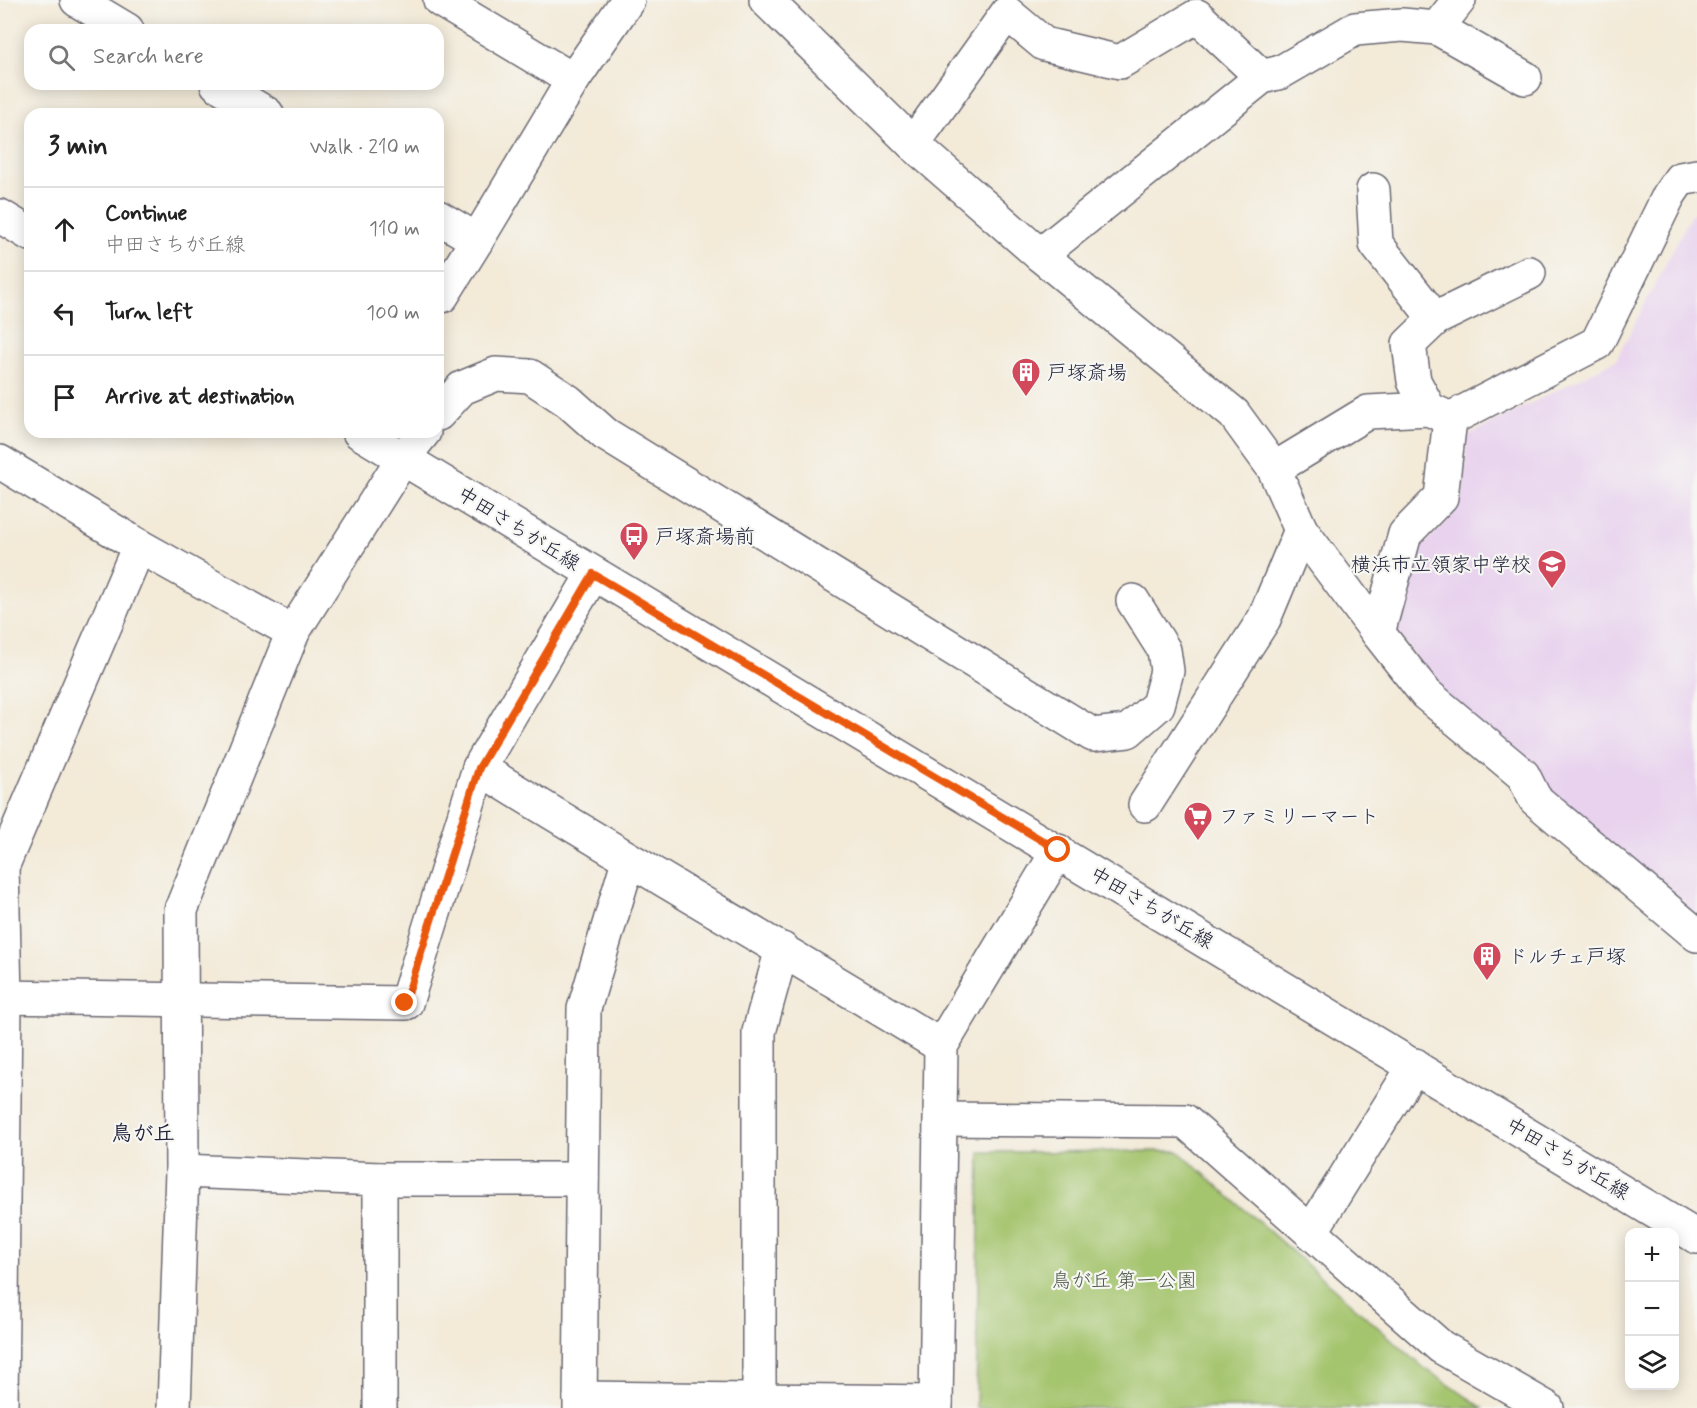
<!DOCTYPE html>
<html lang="en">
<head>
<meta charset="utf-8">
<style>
	body { margin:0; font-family:Mynerve,"Klee One",sans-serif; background:#f2f2f2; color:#222 }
	.controls { position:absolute; right:18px; bottom:18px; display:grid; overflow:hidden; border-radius:12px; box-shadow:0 3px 15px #0003 }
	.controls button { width:54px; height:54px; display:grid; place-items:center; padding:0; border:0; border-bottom:2px solid #e0e0e0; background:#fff; color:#222; font:30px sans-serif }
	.stop { position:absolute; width:18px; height:18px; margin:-14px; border:4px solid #ea580c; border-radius:50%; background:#fff }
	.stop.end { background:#ea580c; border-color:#fff; box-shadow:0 2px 6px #0008 }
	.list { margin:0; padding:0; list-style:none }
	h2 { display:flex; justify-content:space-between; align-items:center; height:78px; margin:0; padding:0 24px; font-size:26px }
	h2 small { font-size:20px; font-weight:400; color:#767676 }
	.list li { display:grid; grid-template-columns:39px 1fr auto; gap:18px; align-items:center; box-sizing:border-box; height:84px; padding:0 24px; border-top:2px solid #e0e0e0 }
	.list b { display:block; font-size:22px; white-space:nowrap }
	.list p { margin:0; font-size:20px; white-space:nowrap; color:#767676 }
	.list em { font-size:20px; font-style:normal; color:#767676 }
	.icon { flex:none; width:33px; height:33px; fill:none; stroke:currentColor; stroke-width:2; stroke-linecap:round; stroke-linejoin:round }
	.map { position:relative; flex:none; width:1697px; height:1408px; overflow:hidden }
	.search { position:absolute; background:#fff; box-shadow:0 3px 15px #0003; left:24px; top:24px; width:420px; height:66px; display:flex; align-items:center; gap:15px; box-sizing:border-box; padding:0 21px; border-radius:18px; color:#767676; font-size:22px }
	.panel { position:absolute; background:#fff; box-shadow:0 3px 15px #0003; left:24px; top:108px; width:420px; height:330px; border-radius:18px }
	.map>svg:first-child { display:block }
	.built { fill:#e8d2ee }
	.green { fill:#a4c46d; stroke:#637354; stroke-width:1.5 }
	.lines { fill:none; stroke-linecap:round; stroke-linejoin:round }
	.minor-casing { stroke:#6b6872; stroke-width:36 }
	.minor { stroke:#fff; stroke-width:33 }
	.route { stroke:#ea580c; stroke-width:8 }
	.labels { text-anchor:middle; stroke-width:4.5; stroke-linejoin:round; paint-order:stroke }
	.poi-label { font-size:20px; fill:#22223b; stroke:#f6f6f2; text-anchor:start }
	.street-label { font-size:20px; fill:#22223b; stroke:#f6f6f2 }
	.park-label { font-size:20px; fill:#505b4c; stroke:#f6f6f2 }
	.neighbourhood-label { font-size:21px; font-weight:bold; fill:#22223b; stroke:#f6f6f2 }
</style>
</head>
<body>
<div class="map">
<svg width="1697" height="1408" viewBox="0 0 1697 1408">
	<rect width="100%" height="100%" fill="#f6f6f2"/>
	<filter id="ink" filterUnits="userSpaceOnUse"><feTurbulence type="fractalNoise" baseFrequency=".0167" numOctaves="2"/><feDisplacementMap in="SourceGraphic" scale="12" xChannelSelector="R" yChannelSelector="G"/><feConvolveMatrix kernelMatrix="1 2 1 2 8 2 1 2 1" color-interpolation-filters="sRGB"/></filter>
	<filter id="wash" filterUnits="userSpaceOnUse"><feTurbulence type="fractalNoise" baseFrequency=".008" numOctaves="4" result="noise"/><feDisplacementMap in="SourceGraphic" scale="24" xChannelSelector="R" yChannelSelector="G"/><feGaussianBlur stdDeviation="1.35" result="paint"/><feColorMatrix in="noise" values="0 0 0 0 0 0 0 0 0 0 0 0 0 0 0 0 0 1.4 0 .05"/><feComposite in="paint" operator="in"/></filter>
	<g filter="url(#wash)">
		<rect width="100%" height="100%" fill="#f3ead8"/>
		<polygon class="built" points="1697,213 1697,916 1546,799 1438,686 1395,630 1420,548 1452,516 1464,490 1467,436 1616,360 1691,215"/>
		<polygon class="green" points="1178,1151 1423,1367 1483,1408 976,1408 980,1152"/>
	</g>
	<g filter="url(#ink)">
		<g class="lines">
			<g class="minor-casing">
				<g id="minor">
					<polyline points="77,0 127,30"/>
					<polyline points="440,0 573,80"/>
					<polyline points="766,0 913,144 1040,255 1234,414 1274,469 1301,530 1378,633 1426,694 1523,775 1535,799 1697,935"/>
					<polyline points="1437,28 1459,0"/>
					<polyline points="217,84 267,114"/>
					<polyline points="913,144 1007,13 1044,44 1120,62 1197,16 1262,77"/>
					<polyline points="1373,190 1376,244 1435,319"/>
					<polyline points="0,216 30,234"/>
					<polyline points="438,217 477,240 573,80 628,0"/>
					<polyline points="1040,255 1262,77 1281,72 1355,29 1402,25 1437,28 1525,78"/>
					<polyline points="442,296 477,240"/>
					<polyline points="438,414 462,388 496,374 530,376 568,401 605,434 1093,735 1128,731 1158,705 1167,671 1164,650 1133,601"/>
					<polyline points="1450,419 1429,409 1414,381 1409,344 1435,319 1529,273"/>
					<polyline points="359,432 1697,1237"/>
					<polyline points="0,462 139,546 293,632"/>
					<polyline points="1274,469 1368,412 1429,409"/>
					<polyline points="1378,633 1405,534 1441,497 1450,419 1597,343 1669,195 1680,179 1697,176"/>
					<path d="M 479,768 C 632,863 788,952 941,1046"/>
					<polyline points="1145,805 1264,619 1301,530"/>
					<polyline points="0,997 406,1003 479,768 593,574"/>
					<polyline points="941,1119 1185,1121 1441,1347 1547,1408"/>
					<polyline points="182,1171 380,1179 582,1179"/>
					<polyline points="1311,1232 1415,1065"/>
					<polyline points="580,1398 936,1402"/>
					<polyline points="759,1398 759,1032 782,949"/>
					<polyline points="1,1408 5,998 2,867 139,546"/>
					<polyline points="174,1408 182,1171 181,910 293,632 403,458 424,432"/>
					<polyline points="380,1408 380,1179"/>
					<polyline points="580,1408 584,1009 628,861"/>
					<polyline points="936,1408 941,1046 1058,851"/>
				</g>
			</g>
			<use href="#minor" class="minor"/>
		</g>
	</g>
	<g class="lines" filter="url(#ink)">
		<polyline class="route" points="405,1003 479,768 593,574 1058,850"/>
	</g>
	<defs>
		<g id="building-pin" transform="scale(1.5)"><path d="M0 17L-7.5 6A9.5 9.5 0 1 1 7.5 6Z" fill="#d1495b" stroke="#f6f6f2"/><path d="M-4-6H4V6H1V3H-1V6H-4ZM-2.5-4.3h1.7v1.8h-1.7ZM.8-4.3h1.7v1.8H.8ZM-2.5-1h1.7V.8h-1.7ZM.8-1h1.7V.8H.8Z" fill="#fff"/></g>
		<g id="bus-pin" transform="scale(1.5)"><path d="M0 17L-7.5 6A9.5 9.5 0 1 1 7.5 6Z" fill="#d1495b" stroke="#f6f6f2"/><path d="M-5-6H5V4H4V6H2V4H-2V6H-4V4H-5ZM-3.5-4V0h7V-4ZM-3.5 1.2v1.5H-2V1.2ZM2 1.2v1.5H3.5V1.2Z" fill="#fff"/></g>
		<g id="school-pin" transform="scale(1.5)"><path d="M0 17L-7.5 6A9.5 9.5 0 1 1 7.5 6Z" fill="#d1495b" stroke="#f6f6f2"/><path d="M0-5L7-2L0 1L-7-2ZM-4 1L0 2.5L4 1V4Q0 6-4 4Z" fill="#fff"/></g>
		<g id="supermarket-pin" transform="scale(1.5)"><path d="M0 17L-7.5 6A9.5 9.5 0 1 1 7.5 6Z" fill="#d1495b" stroke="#f6f6f2"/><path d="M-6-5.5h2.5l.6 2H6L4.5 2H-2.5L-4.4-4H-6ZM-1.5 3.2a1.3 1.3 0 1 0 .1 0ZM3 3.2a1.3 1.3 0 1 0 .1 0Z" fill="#fff"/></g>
	</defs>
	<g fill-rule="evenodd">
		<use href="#building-pin" x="1026" y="372"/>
		<use href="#bus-pin" x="634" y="536"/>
		<use href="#school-pin" x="1552" y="564"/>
		<use href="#supermarket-pin" x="1198" y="816"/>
		<use href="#building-pin" x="1487" y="956"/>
	</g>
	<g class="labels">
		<g class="poi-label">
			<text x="1047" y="379">戸塚斎場</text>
			<text x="655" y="543">戸塚斎場前</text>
			<text x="1531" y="571" text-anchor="end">横浜市立領家中学校</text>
			<text x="1219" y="823">ファミリーマート</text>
			<text x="1508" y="963">ドルチェ戸塚</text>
		</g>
		<g class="street-label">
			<text transform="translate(519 528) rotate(32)" y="7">中田さちが丘線</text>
			<text transform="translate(1152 907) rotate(31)" y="7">中田さちが丘線</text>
			<text transform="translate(1568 1158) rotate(31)" y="7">中田さちが丘線</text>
		</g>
		<g class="park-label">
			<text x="1124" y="1287">鳥が丘 第一公園</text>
		</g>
		<g class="neighbourhood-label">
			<text x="143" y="1140">鳥が丘</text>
		</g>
	</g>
</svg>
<div class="controls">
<button>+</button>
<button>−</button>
<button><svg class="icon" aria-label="layers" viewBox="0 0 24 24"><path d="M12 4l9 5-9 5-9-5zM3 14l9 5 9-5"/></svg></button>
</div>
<div class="stop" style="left:1058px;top:850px"></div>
<div class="stop end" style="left:405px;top:1003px"></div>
<div class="search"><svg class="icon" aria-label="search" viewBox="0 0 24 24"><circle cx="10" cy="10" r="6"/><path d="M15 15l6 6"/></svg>Search here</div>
<section class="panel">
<h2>3 min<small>Walk · 210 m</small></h2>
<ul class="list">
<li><svg class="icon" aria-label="ahead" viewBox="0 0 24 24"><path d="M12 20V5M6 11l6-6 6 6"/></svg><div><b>Continue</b><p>中田さちが丘線</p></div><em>110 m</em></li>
<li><svg class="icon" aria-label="left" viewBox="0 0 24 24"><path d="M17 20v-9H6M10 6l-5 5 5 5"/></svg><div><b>Turn left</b></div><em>100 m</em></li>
<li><svg class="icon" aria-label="arrive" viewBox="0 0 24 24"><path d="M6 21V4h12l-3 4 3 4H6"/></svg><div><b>Arrive at destination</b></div></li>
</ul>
</section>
</div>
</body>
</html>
